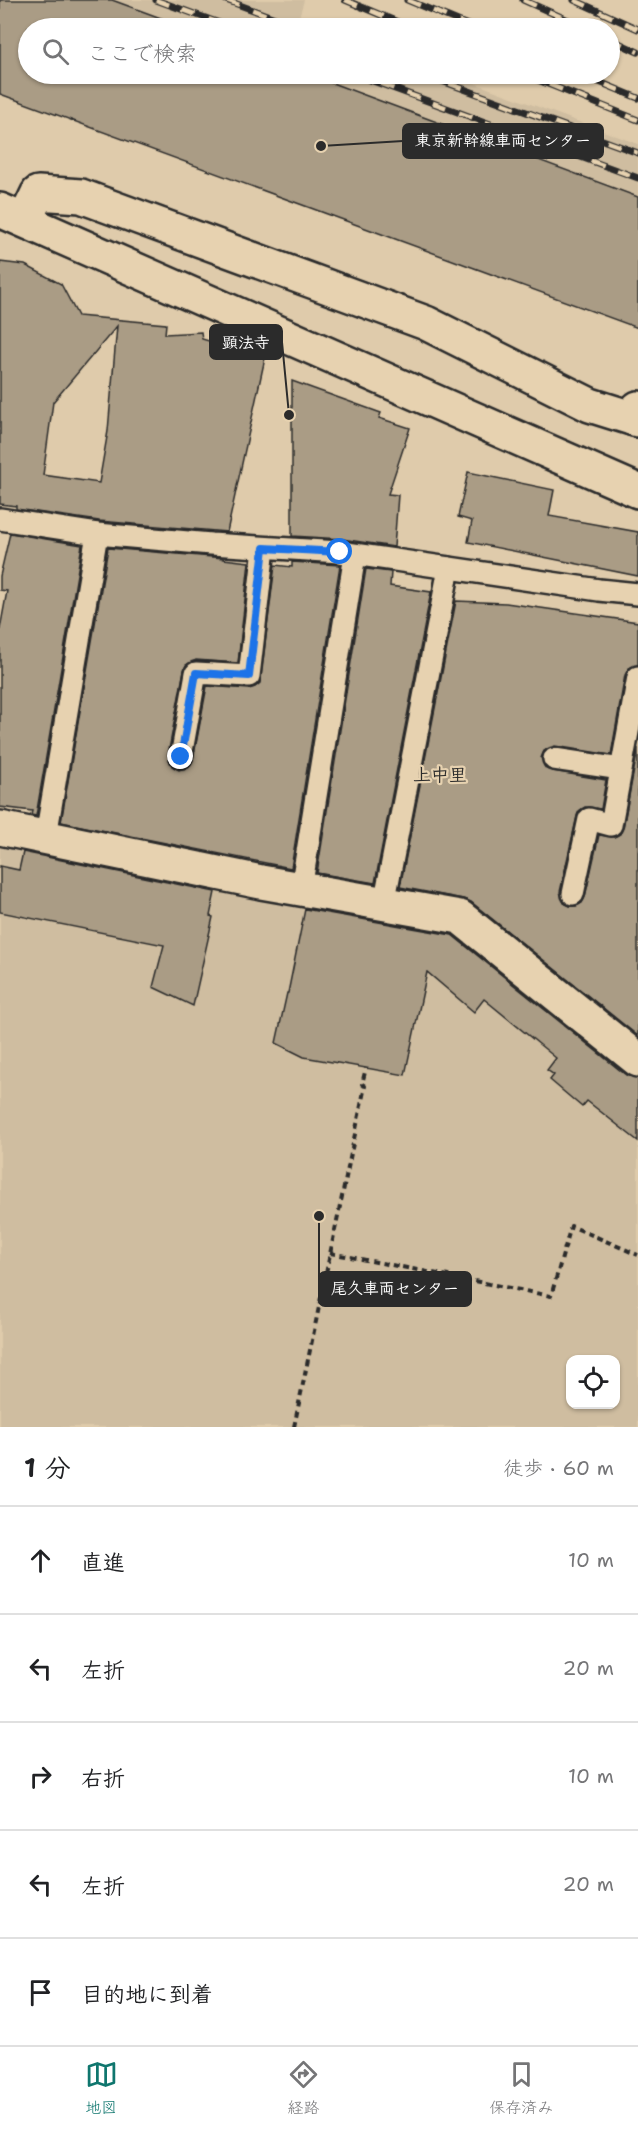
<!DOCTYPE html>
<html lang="ja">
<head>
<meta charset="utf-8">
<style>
	body { margin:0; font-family:"Shantell Sans","Klee One",sans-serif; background:#f6f6f6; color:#202124 }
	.controls { position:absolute; right:18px; bottom:18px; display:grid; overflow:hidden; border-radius:12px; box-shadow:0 2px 4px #0004 }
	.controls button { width:54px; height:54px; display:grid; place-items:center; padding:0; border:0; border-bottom:2px solid #e0e0e0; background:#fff; color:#202124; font:30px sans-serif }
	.stop { position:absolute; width:18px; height:18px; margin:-14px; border:4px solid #1a73e8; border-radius:50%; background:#fff }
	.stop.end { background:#1a73e8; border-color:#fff; box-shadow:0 2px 6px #0008 }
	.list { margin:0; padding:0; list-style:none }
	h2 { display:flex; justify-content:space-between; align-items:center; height:78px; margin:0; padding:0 24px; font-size:26px }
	h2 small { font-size:20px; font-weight:400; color:#757577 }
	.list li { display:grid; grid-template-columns:39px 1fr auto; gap:18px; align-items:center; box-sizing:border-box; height:108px; padding:0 24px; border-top:2px solid #e0e0e0 }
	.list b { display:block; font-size:22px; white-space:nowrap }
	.list em { font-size:20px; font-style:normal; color:#757577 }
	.icon { flex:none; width:33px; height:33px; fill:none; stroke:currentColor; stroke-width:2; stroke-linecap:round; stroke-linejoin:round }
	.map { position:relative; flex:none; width:638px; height:1427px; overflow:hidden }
	.search { position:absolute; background:#fff; box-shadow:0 2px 4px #0004; left:18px; right:18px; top:18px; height:66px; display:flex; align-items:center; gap:15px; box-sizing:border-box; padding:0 21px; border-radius:33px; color:#757577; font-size:22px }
	.sheet { height:618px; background:#fff }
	nav { display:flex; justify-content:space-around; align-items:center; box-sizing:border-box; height:84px; border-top:2px solid #e0e0e0; background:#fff; font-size:16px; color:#757577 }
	nav a { display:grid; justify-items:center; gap:3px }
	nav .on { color:#0f766e }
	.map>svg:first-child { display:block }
	.built { fill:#cfbda0; fill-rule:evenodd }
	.building { fill:#aa9c85; stroke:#2b2b2b; stroke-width:1.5; fill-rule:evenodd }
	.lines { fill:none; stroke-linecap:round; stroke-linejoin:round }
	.service-casing { stroke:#2b2b2b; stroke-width:26 }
	.minor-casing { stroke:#2b2b2b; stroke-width:38 }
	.tertiary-casing { stroke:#2b2b2b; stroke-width:38 }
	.path { stroke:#2b2b2b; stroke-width:4; stroke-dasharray:6 4.5; stroke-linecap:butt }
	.service { stroke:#e7d2b0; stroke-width:21 }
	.minor { stroke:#e7d2b0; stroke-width:33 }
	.tertiary { stroke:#e7d2b0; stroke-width:33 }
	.rail-casing { stroke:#2b2b2b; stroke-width:7 }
	.rail { stroke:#e7d2b0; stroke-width:4.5; stroke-dasharray:14; stroke-linecap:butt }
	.route { stroke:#1a73e8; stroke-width:8 }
	.labels { text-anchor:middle; stroke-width:4.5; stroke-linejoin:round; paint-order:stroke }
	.quarter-label { font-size:18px; font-weight:bold; fill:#2b2b2b; stroke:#e7d2b0 }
	.leader { fill:none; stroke:#2b2b2b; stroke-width:2 }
	.callout-dot { fill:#2b2b2b; stroke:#e7d2b0; stroke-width:2 }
	.callout { fill:#2b2b2b; stroke:#2b2b2b; stroke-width:2 }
	.callout-label { font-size:16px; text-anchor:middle; font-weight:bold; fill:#fff }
</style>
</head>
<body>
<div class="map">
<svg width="638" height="1427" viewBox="0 0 638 1427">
	<rect width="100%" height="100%" fill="#dfcbab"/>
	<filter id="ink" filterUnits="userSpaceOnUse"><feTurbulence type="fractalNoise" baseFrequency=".0167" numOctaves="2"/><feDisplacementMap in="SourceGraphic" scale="12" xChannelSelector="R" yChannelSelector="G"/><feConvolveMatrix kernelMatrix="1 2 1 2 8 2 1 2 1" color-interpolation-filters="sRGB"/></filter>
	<g filter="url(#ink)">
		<g class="built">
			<polygon points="0,0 304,0 299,17 330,28 28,28 28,74 450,74 638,144 638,328 0,94"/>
			<path d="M 0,841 L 454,926 L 638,1073 L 638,1427 L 0,1427 ZM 570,1360 L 616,1360 L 616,1404 L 570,1404 Z"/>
		</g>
		<g class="building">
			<polygon points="0,0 112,0 188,28 28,28 28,74 308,74 638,197 638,328 0,94"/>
			<path d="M 0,262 L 25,265 L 61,284 L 78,316 L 166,324 L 165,334 L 201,332 L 202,339 L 265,358 L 227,532 L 99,521 L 16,509 L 16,506 L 0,504 ZM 117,326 L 108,431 L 99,483 L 43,475 L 53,402 Z"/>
			<polygon points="292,381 381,413 379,418 410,428 388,494 398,495 394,547 342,539 292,536"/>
			<polygon points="468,472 554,490 549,516 638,532 638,576 468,542 472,521 458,517"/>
			<polygon points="10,533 82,545 36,816 31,815 32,811 0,807 0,629 7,591 0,590 0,576"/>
			<polygon points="108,548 224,558 223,559 249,562 238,663 196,660 186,665 184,670 168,755 172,766 179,770 190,766 193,760 207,686 249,689 255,687 260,683 275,565 292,567 292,562 340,565 291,868 61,822"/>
			<polygon points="366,569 391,572 390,586 431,592 375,883 317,873"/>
			<polygon points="456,601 506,603 638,622 638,665 629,668 625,675 611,755 555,746 544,751 541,758 546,769 552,771 606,780 601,809 585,807 579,811 577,816 560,892 564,903 570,906 576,906 582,903 585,897 599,835 614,837 620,834 623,828 638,748 638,1036 471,902 463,899 400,887"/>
			<polygon points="23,852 215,892 210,916 213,917 193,1006 153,987 164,945 0,912 0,866 19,870"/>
			<polygon points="305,909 452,935 626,1075 638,1078 638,1141 587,1101 582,1107 550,1080 554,1075 547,1070 556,1058 484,999 474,1012 427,972 405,1075 304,1057 276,1043 287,993 288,993"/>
		</g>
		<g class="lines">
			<g class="service-casing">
				<g id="service">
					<polyline points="0,519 97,534 211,544 340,552 599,590 638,594"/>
					<polyline points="181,757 196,673 249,676 264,548"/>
					<polyline points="554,759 621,769"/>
					<polyline points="46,836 97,534"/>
					<polyline points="301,889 355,555"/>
					<polyline points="573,894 589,819 611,825 638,677"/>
					<polyline points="384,904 449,568"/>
				</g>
			</g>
			<g class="minor-casing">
				<g id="minor">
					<polyline points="25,220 38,193 81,196 426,323 590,405 638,420"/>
					<polyline points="0,828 261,882 460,917 638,1060"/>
				</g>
			</g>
			<g class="tertiary-casing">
				<g id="tertiary">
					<polyline points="0,210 638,491"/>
					<polyline points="634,419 638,408"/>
				</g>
			</g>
			<g class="path">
				<polyline points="330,1253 551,1296 571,1226 638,1255"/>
				<polyline points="294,1427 365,1086 362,1084 366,1068"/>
			</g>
			<use href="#service" class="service"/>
			<use href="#minor" class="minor"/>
			<use href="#tertiary" class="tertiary"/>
			<g class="rail-casing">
				<g id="rail">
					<polyline points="156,0 233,28"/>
					<polyline points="226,0 302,28"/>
					<polyline points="345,0 412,28"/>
					<polyline points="407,0 475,28"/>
					<polyline points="523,0 586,28"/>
					<polyline points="574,0 638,29"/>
					<polyline points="610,39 638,52"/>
					<polyline points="354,74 638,178"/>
					<polyline points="423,74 638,153"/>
					<polyline points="523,74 638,120"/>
					<polyline points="580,74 638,98"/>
				</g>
			</g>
			<use href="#rail" class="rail"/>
		</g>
	</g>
	<g class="lines" filter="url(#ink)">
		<polyline class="route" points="181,757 196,673 249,676 264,548 340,552"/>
	</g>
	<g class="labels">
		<g class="quarter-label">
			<text x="440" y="781">上中里</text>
		</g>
	</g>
	<path class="leader" d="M321 146L403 141M289 415L282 342M319 1216L319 1289"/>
	<g class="callout-dot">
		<circle cx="321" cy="146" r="6"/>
		<circle cx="289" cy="415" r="6"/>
		<circle cx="319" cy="1216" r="6"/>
	</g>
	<g class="callout">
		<rect x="403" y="124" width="200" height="34" rx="6"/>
		<rect x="210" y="325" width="72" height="34" rx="6"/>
		<rect x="319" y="1272" width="152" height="34" rx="6"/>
	</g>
	<g class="callout-label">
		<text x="503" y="146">東京新幹線車両センター</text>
		<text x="246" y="348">顕法寺</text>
		<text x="395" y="1294">尾久車両センター</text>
	</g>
</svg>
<div class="controls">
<button><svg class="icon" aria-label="locate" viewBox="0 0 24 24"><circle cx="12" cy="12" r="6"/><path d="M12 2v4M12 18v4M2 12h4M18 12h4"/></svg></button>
</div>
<div class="stop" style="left:340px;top:552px"></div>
<div class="stop end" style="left:181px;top:757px"></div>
<div class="search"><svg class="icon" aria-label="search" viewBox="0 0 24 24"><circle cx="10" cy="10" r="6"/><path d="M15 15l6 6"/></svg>ここで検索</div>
</div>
<section class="sheet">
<h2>1 分<small>徒歩 · 60 m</small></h2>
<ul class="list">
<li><svg class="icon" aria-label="ahead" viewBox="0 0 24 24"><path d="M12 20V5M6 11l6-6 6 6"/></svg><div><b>直進</b></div><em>10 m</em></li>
<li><svg class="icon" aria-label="left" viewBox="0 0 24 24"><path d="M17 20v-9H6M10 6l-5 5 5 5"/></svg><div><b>左折</b></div><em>20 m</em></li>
<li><svg class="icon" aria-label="right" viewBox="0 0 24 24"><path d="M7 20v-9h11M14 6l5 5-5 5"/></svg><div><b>右折</b></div><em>10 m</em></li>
<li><svg class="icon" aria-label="left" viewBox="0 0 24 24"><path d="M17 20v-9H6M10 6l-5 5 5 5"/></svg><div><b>左折</b></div><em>20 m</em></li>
<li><svg class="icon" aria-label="arrive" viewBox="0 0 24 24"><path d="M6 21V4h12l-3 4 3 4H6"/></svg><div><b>目的地に到着</b></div></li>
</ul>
</section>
<nav>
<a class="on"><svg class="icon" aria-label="map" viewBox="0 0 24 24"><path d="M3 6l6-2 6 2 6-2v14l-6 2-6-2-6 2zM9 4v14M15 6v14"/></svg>地図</a>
<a><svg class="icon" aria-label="directions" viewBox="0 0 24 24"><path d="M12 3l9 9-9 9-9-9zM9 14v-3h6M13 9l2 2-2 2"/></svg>経路</a>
<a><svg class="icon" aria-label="saved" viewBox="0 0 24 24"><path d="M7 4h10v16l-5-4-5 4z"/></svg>保存済み</a>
</nav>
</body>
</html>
